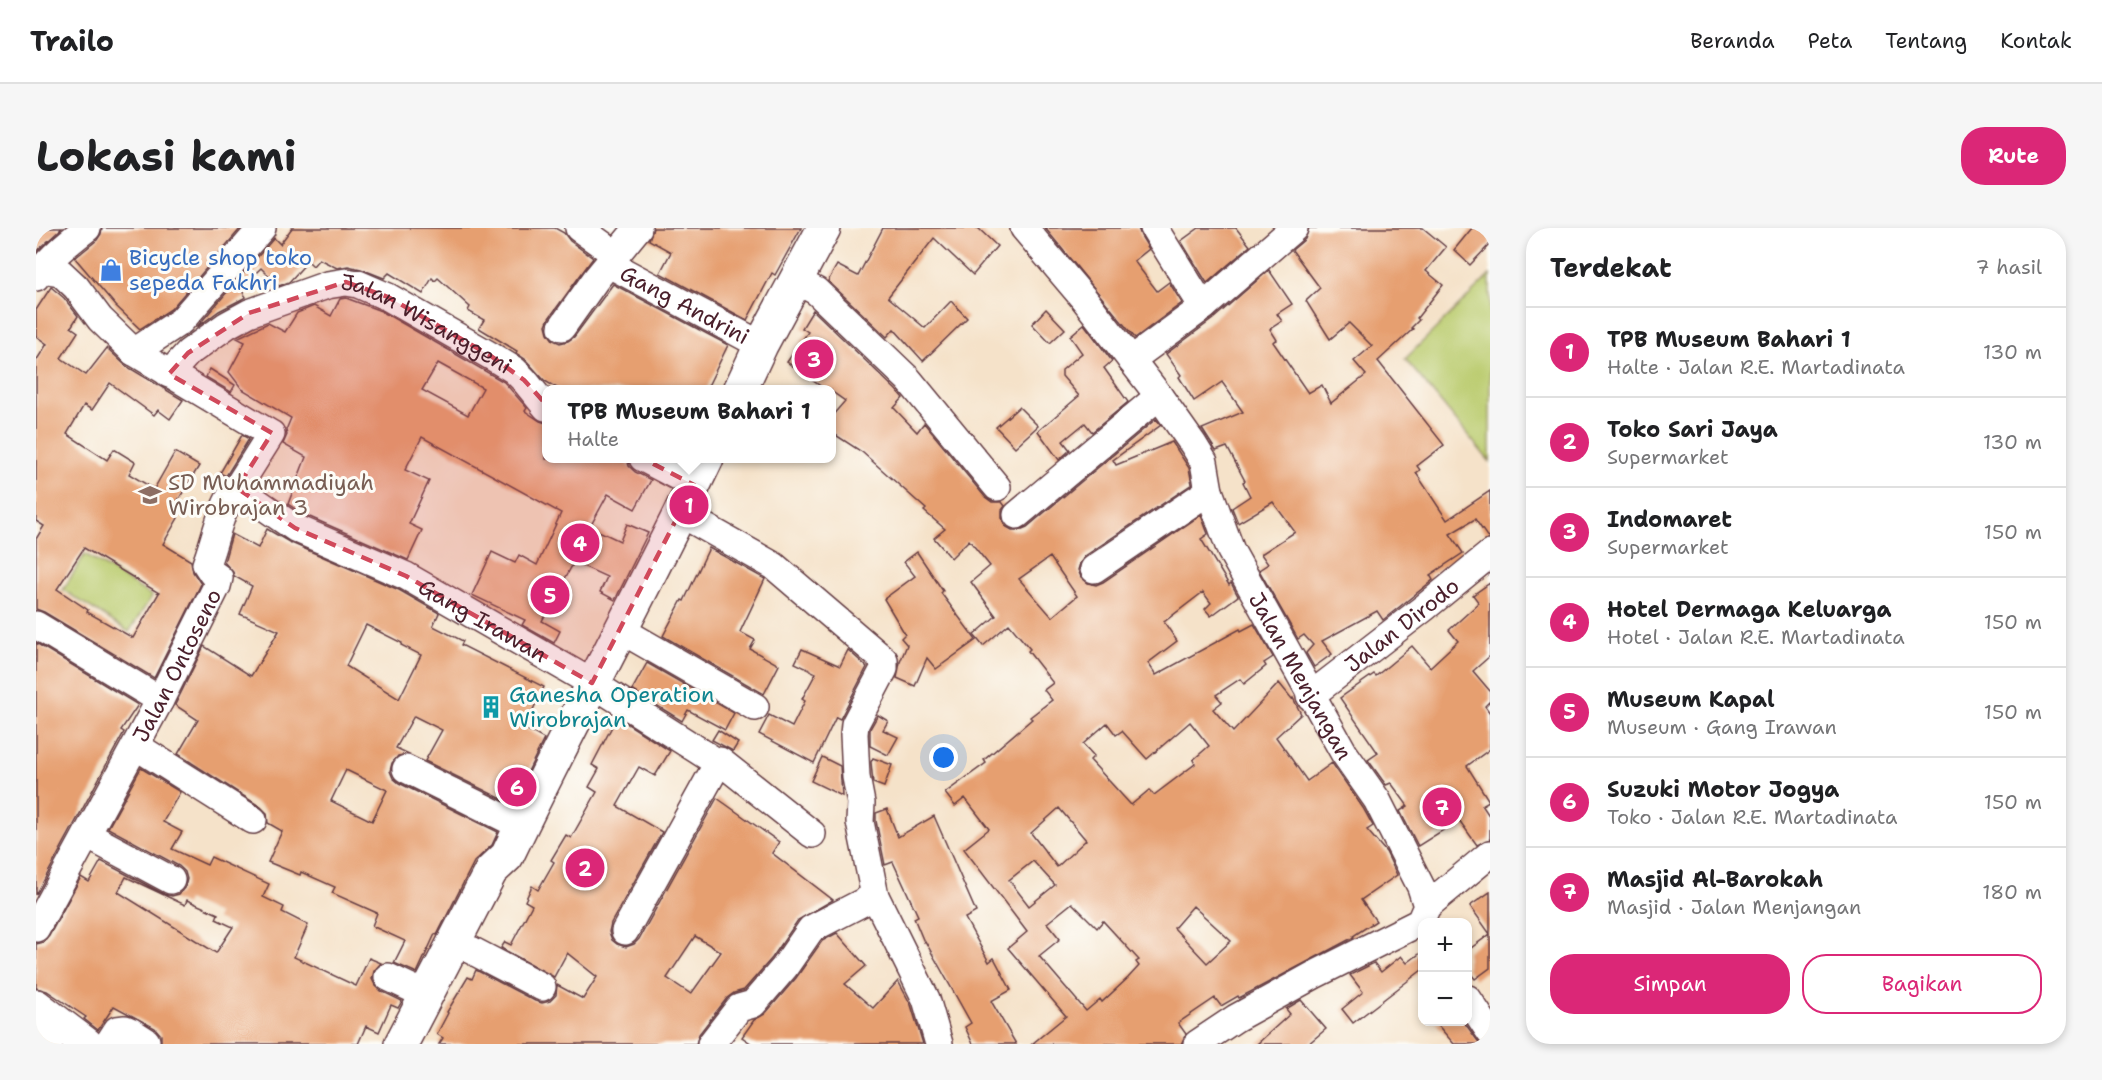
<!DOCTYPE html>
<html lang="id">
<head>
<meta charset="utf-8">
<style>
	body { margin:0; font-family:"Shantell Sans",sans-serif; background:#f6f6f6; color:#202124 }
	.controls { position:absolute; right:18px; bottom:18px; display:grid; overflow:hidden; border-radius:12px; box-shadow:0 3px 9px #0003 }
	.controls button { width:54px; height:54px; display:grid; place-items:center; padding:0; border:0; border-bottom:2px solid #e0e0e0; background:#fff; color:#202124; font:30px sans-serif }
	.you { position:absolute; left:908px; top:530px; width:21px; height:21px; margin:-15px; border:4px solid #fff; border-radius:50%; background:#1a73e8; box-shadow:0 0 0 9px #1a73e833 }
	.badge { display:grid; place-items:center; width:39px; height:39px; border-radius:50%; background:#db2777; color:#fff; font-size:20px; font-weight:700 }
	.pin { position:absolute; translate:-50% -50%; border:3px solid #fff; box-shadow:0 2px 6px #0006 }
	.popup { position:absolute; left:506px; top:157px; width:294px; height:78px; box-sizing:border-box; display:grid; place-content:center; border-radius:12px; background:#fff; filter:drop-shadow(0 2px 4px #0005); font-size:20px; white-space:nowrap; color:#757577 }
	.popup b { font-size:22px; color:#202124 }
	.popup::after { content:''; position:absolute; left:50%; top:100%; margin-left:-12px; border:12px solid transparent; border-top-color:#fff }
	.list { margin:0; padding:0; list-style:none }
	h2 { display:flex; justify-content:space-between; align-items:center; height:78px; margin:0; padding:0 24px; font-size:26px }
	h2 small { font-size:20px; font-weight:400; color:#757577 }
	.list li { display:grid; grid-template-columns:39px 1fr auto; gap:18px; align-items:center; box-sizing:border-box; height:90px; padding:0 24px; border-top:2px solid #e0e0e0 }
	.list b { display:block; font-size:22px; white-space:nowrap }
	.list p { margin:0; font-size:20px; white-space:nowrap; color:#757577 }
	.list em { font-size:20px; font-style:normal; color:#757577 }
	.actions { display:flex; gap:12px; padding:18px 24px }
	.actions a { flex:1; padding:14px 0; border:2px solid #db2777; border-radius:24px; text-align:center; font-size:21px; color:#db2777 }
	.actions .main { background:#db2777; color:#fff }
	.map { position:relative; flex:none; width:1454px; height:816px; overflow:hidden; border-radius:24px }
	header { display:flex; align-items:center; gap:36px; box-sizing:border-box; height:84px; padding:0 30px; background:#fff; border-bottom:2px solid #e0e0e0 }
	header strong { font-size:28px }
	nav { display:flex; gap:33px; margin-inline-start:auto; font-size:21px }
	.intro { display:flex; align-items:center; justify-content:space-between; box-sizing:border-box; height:144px; padding:0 36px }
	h1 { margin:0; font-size:42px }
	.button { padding:15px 27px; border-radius:24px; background:#db2777; color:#fff; font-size:21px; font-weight:700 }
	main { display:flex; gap:36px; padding:0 36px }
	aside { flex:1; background:#fff; border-radius:24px; box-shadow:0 3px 9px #0003 }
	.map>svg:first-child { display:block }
	.green { fill:#bbcc6f; stroke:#82764d; stroke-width:1.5 }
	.building { fill:#e69f6f; fill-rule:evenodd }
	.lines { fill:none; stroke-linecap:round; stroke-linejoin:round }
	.minor-casing { stroke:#643c43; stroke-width:30 }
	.major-casing { stroke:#643c43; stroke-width:36 }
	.minor { stroke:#fff; stroke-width:27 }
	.major { stroke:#fff; stroke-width:33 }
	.marked { fill:#d1495b; fill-opacity:0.2; stroke:#d1495b; stroke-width:4.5; stroke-dasharray:12 8; stroke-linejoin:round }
	.labels { text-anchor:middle; stroke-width:6; stroke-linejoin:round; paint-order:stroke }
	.shop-label { font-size:22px; fill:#366cbe; stroke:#fdfcf7; text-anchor:start }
	.street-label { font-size:22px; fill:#4a1f2b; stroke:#fdfcf7 }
	.education-label { font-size:22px; fill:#785e54; stroke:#fdfcf7; text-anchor:start }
	.culture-label { font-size:22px; fill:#0d838f; stroke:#fdfcf7; text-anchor:start }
</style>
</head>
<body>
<header>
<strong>Trailo</strong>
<nav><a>Beranda</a><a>Peta</a><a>Tentang</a><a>Kontak</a></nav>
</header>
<div class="intro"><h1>Lokasi kami</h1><a class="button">Rute</a></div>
<main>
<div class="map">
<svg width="1454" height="816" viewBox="0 0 1454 816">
	<rect width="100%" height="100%" fill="#fdfcf7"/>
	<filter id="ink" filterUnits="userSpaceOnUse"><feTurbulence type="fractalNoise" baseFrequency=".0167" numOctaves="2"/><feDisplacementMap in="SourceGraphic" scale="12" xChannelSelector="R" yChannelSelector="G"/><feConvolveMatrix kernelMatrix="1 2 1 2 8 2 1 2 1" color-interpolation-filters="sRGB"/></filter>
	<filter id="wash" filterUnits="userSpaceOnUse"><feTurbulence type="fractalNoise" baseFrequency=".008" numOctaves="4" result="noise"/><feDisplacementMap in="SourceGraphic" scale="24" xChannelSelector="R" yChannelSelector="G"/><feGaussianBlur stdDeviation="1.35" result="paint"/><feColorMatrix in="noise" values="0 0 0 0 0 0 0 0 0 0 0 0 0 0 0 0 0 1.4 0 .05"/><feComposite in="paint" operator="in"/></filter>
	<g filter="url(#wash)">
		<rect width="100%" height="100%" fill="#f5e2c9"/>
		<g class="green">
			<polygon points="1454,47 1454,234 1369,131"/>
			<polygon points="49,326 116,368 93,404 27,362"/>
		</g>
		<g id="blocks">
			<g class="building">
				<polygon points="7,0 26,0 0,24 0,15"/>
				<polygon points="66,0 205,0 135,81 104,101 80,78 39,30 61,12 65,6"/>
				<polygon points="256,0 519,0 528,5 534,13 557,30 513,90 510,97 512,105 517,112 524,115 532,113 538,109 577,56 692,117 670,162 524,162 509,153 489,131 480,125 481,123 443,100 448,92 432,83 434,79 402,50 399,53 396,50 387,66 353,45 348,50 325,41 312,38 301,40 283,31 277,38 272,33 253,54 243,58 225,40 204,60 210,69 183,83 160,100 238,10 244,16"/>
				<polygon points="617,0 765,0 739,47 736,45 711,92 624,45 635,24 613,12"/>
				<polygon points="847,0 942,0 961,18 937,47 898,10 852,69 889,100 915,73 931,90 887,133 858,101 851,109 792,53 801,37 822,48"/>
				<polygon points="1009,0 1102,0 1105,8 1113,21 1098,33 1121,63 1133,54 1146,75 1099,110"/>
				<polygon points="1163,0 1200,0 1214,18 1171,55 1145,13"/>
				<polygon points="1273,0 1387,0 1410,19 1390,43 1407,57 1381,90 1383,92 1375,100 1377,101 1342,133 1408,217 1381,238 1384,242 1380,245 1411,292 1454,263 1454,311 1452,310 1439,291 1414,306 1427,325 1394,347 1397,352 1347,392 1341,383 1286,413 1296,426 1278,439 1270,425 1277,417 1268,407 1262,411 1223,342 1232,336 1225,326 1259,304 1237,274 1202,295 1196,280 1214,268 1207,254 1209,253 1191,219 1180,223 1166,201 1207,184 1186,154 1158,173 1143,149 1145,147 1130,126 1177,91 1233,42 1256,76 1241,86 1246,93 1234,101 1241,112 1237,114 1272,165 1286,157 1295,175 1330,147 1318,133 1336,118 1313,95 1294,111 1270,73 1284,60 1256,22 1269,11"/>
				<polygon points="1436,0 1454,0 1454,16 1434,37 1418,22"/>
				<path d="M 15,59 L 28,70 L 42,88 L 35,99 L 42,104 L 25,130 L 50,147 L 71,120 L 90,138 L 147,172 L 134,191 L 122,182 L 118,187 L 74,155 L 56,182 L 48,177 L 31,206 L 71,232 L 78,221 L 99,234 L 93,246 L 118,261 L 139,224 L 163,238 L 141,274 L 142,290 L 127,316 L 155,333 L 157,344 L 165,356 L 118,450 L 8,384 L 0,381 L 0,311 L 8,298 L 0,293 L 0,133 L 11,116 L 0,108 L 0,82 ZM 48,320 L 123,365 L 97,410 L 51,384 L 52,382 L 21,361 Z"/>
				<path d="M 310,70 L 345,83 L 468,154 L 491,180 L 489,183 L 504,193 L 510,195 L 510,231 L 591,231 L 593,238 L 599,244 L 615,252 L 599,281 L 572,266 L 554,299 L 584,313 L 591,296 L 612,305 L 579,372 L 564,364 L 571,349 L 538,334 L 506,393 L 524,403 L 518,415 L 486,397 L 489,392 L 436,367 L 456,324 L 479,335 L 483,327 L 501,337 L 525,285 L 386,209 L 369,242 L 393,253 L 373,296 L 386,302 L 372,332 L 267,286 L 252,276 L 270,229 L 247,216 L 251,207 L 250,202 L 255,190 L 206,161 L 193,144 L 209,114 L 201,110 L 232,95 L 249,104 L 261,85 L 278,78 L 295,88 L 304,71 ZM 402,135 L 447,160 L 432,187 L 386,162 Z"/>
				<polygon points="1010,81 1029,101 1014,115 996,96"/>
				<path d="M 777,82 L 860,162 L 867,170 L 858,180 L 881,204 L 888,195 L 949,269 L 956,274 L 966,274 L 969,278 L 966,282 L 966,290 L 969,298 L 976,302 L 984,302 L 991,299 L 1120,191 L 1125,197 L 1077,232 L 1080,237 L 1136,214 L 1153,240 L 1156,256 L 1049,328 L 1044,335 L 1042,342 L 1045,349 L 1052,355 L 1060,357 L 1067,354 L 1165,287 L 1172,306 L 1165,311 L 1193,357 L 1195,355 L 1202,368 L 1175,388 L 1169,381 L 1175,375 L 1167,364 L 1128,394 L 1141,413 L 1112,435 L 1120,447 L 1204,401 L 1205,403 L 1218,396 L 1237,429 L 1228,435 L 1230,438 L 1208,456 L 1204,451 L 1180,467 L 1186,474 L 1177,481 L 1197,504 L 1243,455 L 1256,471 L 1257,470 L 1265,486 L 1240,509 L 1271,553 L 1296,535 L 1327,580 L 1337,598 L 1331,602 L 1350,624 L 1361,647 L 1325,672 L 1340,693 L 1317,708 L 1318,709 L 1203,770 L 1202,768 L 1185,778 L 1179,770 L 1142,795 L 1150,806 L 1145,816 L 996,816 L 1030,788 L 972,720 L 991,704 L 928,621 L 953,601 L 929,570 L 919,578 L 909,565 L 950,535 L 948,532 L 996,491 L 994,489 L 1016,472 L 1008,462 L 1017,455 L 992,423 L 994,421 L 973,396 L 947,418 L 938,407 L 960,388 L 935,354 L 954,338 L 933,312 L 915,330 L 898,310 L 909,301 L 888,283 L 890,281 L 826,224 L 795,204 L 795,189 L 809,173 L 795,163 L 795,162 L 790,162 L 751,134 L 772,104 L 766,100 ZM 1014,329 L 1041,368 L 1016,389 L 983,351 ZM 1154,494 L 1173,518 L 1157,532 L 1159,536 L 1118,567 L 1113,562 L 1095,577 L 1054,532 L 1058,528 L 1047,516 L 1071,495 L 1080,507 L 1086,503 L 1111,531 ZM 1023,580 L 1050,612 L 1021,639 L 995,605 ZM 997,633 L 1019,657 L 993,678 L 973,652 ZM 1036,675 L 1061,700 L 1067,693 L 1103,732 L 1100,734 L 1103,738 L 1092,750 L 1066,774 L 1064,771 L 1050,783 L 1003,728 L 1024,711 L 1011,695 ZM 1157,678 L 1195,713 L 1171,735 L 1138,700 Z"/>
				<polygon points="1048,96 1076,133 1068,140 1092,174 1056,204 1049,195 1027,213 1034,222 1023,232 1002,203 1043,168 1026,148 1026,142 1046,125 1034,108"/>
				<polygon points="174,141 199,157 195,164 170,149"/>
				<polygon points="983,179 1002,198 979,219 960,199"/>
				<polygon points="206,207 213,211 190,248 184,245"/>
				<path d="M 231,301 L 253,314 L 363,362 L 403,385 L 397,398 L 427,413 L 425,417 L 508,459 L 488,500 L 508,511 L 476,576 L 389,533 L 406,502 L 378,488 L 360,520 L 373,526 L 362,528 L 356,535 L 354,543 L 357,550 L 363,555 L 462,604 L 456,617 L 438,634 L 401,707 L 399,706 L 381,745 L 358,735 L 369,713 L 336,698 L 341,685 L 296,665 L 299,659 L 265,644 L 264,647 L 232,634 L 246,603 L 232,595 L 231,585 L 225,579 L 142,526 L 162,492 L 139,477 L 168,418 L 215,448 L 243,403 L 204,386 L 216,358 L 198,348 L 197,344 L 188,334 L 196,306 L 222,320 ZM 330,397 L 366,415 L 365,417 L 385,427 L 363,471 L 310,438 ZM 310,542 L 351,562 L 336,593 L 295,573 Z"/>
				<polygon points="673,320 729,351 704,404 719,412 714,421 743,437 728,466 627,408 646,372 648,373"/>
				<polygon points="881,324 907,363 905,365 940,412 900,441 891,430 879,458 861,450 864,434 871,417 865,410 869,406 848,371 879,348 868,334"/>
				<polygon points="1454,355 1454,428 1437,443 1454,463 1454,473 1449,478 1454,485 1454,521 1431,538 1453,573 1446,577 1454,589 1454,611 1441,617 1423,592 1382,618 1364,583 1372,578 1355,555 1350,557 1332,532 1342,525 1304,470 1338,446 1340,448 1376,418 1394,439 1422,413 1413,402 1443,375 1437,367"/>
				<polygon points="0,415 102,477 85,502 88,504 0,667"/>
				<polygon points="766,421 804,438 812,422 831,439 804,491 800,489 778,535 723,506 733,487 756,499 769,473 766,471 780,445 759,435"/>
				<polygon points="611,435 698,485 689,502 652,482 646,493 596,462"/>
				<polygon points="842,487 852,493 847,502 862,509 852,527 834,518 834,501"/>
				<path d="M 581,489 L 634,523 L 619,548 L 603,539 L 581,578 L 626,604 L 575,695 L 573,704 L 576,712 L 581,716 L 590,719 L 598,716 L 603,711 L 681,570 L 743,614 L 736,625 L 797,672 L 762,692 L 736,730 L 708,762 L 698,765 L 691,770 L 663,806 L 660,816 L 403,816 L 407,810 L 401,806 L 412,785 L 411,784 L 432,749 L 436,751 L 440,742 L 499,773 L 506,775 L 514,773 L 520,767 L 521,757 L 547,771 L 561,749 L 531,725 L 518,749 L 465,720 L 469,714 L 475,717 L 496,677 L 489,673 L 496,658 L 502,662 L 518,634 L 515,632 L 530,607 L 535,610 L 561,564 L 553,559 L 563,541 L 556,537 ZM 659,708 L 685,724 L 655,766 L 631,750 Z"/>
				<polygon points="682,502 702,515 697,523 676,512"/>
				<polygon points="786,529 804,538 806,568 775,553"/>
				<polygon points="837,530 856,537 848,559 837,555 835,534"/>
				<path d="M 105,540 L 144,564 L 127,594 L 146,604 L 136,621 L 171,637 L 175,629 L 233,656 L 227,669 L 248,679 L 246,684 L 272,697 L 258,729 L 320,758 L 333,730 L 345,735 L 338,743 L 336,751 L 339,757 L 345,763 L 366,773 L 362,780 L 355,777 L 343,804 L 330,798 L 322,816 L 125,816 L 125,807 L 119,800 L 78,778 L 62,802 L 48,791 L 50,789 L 11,763 L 0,760 L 0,716 L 8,714 L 13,708 L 45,649 L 53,654 L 65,633 L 128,666 L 136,668 L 143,666 L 149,659 L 151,651 L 149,644 L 143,638 L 72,600 ZM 90,649 L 149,677 L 151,672 L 182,686 L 180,691 L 197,699 L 180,725 L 82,664 Z"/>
				<polygon points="851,581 862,609 898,588 940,684 929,690 953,734 958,730 975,762 955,773 980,816 937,816 929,799 935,795 889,713 888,714 878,690 882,688 857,634 849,637 840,593 840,585"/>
				<polygon points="1454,664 1454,740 1439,751 1431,741 1431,723 1454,706 1434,678"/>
				<polygon points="801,705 830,738 809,756 837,780 862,753 875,777 887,816 716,816 706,809 718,792 729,786 760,750 786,713"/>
				<polygon points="1386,724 1386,742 1317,795 1306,781 1327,764 1314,747 1338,735 1345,744 1365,728 1371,735"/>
				<polygon points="1265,772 1290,801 1272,816 1221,816 1254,786 1250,781"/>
				<polygon points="1399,794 1428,794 1444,816 1418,816"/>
			</g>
		</g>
	</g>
	<g filter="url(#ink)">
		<use href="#blocks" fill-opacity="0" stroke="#643c43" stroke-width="1.5"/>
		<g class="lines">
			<g class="minor-casing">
				<g id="minor">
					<polyline points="543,0 579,26"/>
					<path id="s1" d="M 988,0 L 1049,72 L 1123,168 L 1157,216 L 1168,234 L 1173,263 L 1195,323 L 1308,525 L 1341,572 L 1385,659 L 1391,678 L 1384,694 L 1278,747 L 1200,790 L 1161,816"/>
					<polyline points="1118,0 1167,79"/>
					<path id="s2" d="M 573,36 L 725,117"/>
					<path d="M 0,49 C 13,30 33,14 51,0"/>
					<polyline points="761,53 780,63 872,151 961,259"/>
					<polyline points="526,99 560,51 602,0"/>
					<polyline points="98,124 145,93 226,0"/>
					<polyline points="1095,132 1167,79 1258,0"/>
					<path id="s3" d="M 133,146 L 152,125 L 191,97 L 213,85 L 291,57 L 310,54 L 322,56 L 352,69 L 455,128 L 478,142 L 488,152 L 510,179"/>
					<polyline points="607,230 658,257"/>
					<path id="s4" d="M 201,260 L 259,300 L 370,348 L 556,455 L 682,535 L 684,533 L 776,606"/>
					<polyline points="644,285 738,338 848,432 848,441 819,496 818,506 820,549 825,575 824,594 839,668 890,771 903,816"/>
					<polyline points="981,287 1123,168"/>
					<polyline points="1058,341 1173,263"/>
					<polyline points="0,397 124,472"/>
					<polyline points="585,402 719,479"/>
					<path id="s5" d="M 1274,468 L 1388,380 L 1454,326"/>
					<polyline points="100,518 217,592"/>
					<polyline points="370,541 485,598"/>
					<polyline points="51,607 135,652"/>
					<polyline points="1391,678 1454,626"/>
					<path id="s6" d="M 0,700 L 124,472 L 181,358 L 183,350 L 176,345 L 170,336 C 179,314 185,276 201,260 L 235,206 L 98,124 L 64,91 L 40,59 L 24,44 L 5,41"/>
					<polyline points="589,703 682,535"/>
					<polyline points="435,722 506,759"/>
					<polyline points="352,749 390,767"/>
					<polyline points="1432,771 1454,804"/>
					<polyline points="72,816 81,802 89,801 96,804 110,813"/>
					<polyline points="675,816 703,780 717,776 748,740 775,701 839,668"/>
				</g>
			</g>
			<g class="major-casing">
				<g id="major">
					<polyline points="704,162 725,117 788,0"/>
					<polyline points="0,778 50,816"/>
					<polyline points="0,808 10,816"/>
					<path d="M 365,816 L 455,643 L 471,628 C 535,494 607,364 671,230"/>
				</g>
			</g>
			<use href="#minor" class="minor"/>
			<use href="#major" class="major"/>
		</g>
	</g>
	<path class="marked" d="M 310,54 L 352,69 L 455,128 L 488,152 L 517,184 L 658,257 L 556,455 L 370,348 L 259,300 L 201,260 L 236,205 L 133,146 L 152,125 L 213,85 Z"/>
	<defs>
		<g id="shop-bare" transform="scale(1.8)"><path d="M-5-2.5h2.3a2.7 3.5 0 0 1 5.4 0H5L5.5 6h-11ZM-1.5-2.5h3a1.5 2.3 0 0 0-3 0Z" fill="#3f7fe0" stroke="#fdfcf7" stroke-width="2.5" paint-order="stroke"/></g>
		<g id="school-bare" transform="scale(1.8)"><path d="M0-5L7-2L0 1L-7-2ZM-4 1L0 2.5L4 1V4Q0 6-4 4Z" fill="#8d6e63" stroke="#fdfcf7" stroke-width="2.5" paint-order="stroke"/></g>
		<g id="building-bare" transform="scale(1.8)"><path d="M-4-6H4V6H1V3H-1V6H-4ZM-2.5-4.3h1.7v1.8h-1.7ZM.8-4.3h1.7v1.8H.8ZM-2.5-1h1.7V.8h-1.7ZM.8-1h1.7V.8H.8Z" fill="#0f9aa8" stroke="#fdfcf7" stroke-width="2.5" paint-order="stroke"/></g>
	</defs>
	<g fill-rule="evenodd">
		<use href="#shop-bare" x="75" y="42"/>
		<use href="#school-bare" x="114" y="267"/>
		<use href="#building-bare" x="455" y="479"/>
	</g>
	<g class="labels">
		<g class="shop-label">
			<text x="93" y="37">Bicycle shop toko<tspan x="93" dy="25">sepeda Fakhri</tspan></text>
		</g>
		<g class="street-label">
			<text dy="8" stroke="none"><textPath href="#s2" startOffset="86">Gang Andrini</textPath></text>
			<text dy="8" stroke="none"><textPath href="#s3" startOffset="294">Jalan Wisanggeni</textPath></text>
			<text dy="8" stroke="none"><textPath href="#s4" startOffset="280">Gang Irawan</textPath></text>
			<text dy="8" stroke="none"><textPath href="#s5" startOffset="116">Jalan Dirodo</textPath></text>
			<text dy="8" stroke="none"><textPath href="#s6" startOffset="298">Jalan Ontoseno</textPath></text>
			<text dy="8" stroke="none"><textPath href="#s1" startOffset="532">Jalan Menjangan</textPath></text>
		</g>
		<g class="education-label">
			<text x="132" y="262">SD Muhammadiyah<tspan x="132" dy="25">Wirobrajan 3</tspan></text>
		</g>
		<g class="culture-label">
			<text x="473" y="474">Ganesha Operation<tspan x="473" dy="25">Wirobrajan</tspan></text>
		</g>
	</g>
</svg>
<div class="controls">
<button>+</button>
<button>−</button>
</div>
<div class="you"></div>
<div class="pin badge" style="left:653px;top:277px">1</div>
<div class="popup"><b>TPB Museum Bahari 1</b>Halte</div>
<div class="pin badge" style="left:549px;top:640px">2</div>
<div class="pin badge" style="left:778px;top:131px">3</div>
<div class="pin badge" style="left:544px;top:315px">4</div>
<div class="pin badge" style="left:514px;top:367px">5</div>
<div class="pin badge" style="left:481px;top:559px">6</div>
<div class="pin badge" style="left:1406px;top:579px">7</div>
</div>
<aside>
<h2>Terdekat<small>7 hasil</small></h2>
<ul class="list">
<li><span class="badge">1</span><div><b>TPB Museum Bahari 1</b><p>Halte · Jalan R.E. Martadinata</p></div><em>130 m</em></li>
<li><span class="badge">2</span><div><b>Toko Sari Jaya</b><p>Supermarket</p></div><em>130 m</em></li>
<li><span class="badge">3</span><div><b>Indomaret</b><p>Supermarket</p></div><em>150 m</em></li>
<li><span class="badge">4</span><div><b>Hotel Dermaga Keluarga</b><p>Hotel · Jalan R.E. Martadinata</p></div><em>150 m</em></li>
<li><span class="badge">5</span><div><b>Museum Kapal</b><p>Museum · Gang Irawan</p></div><em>150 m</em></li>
<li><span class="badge">6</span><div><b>Suzuki Motor Jogya</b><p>Toko · Jalan R.E. Martadinata</p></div><em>150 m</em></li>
<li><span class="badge">7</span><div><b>Masjid Al-Barokah</b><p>Masjid · Jalan Menjangan</p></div><em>180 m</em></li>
</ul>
<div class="actions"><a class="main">Simpan</a><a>Bagikan</a></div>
</aside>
</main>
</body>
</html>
